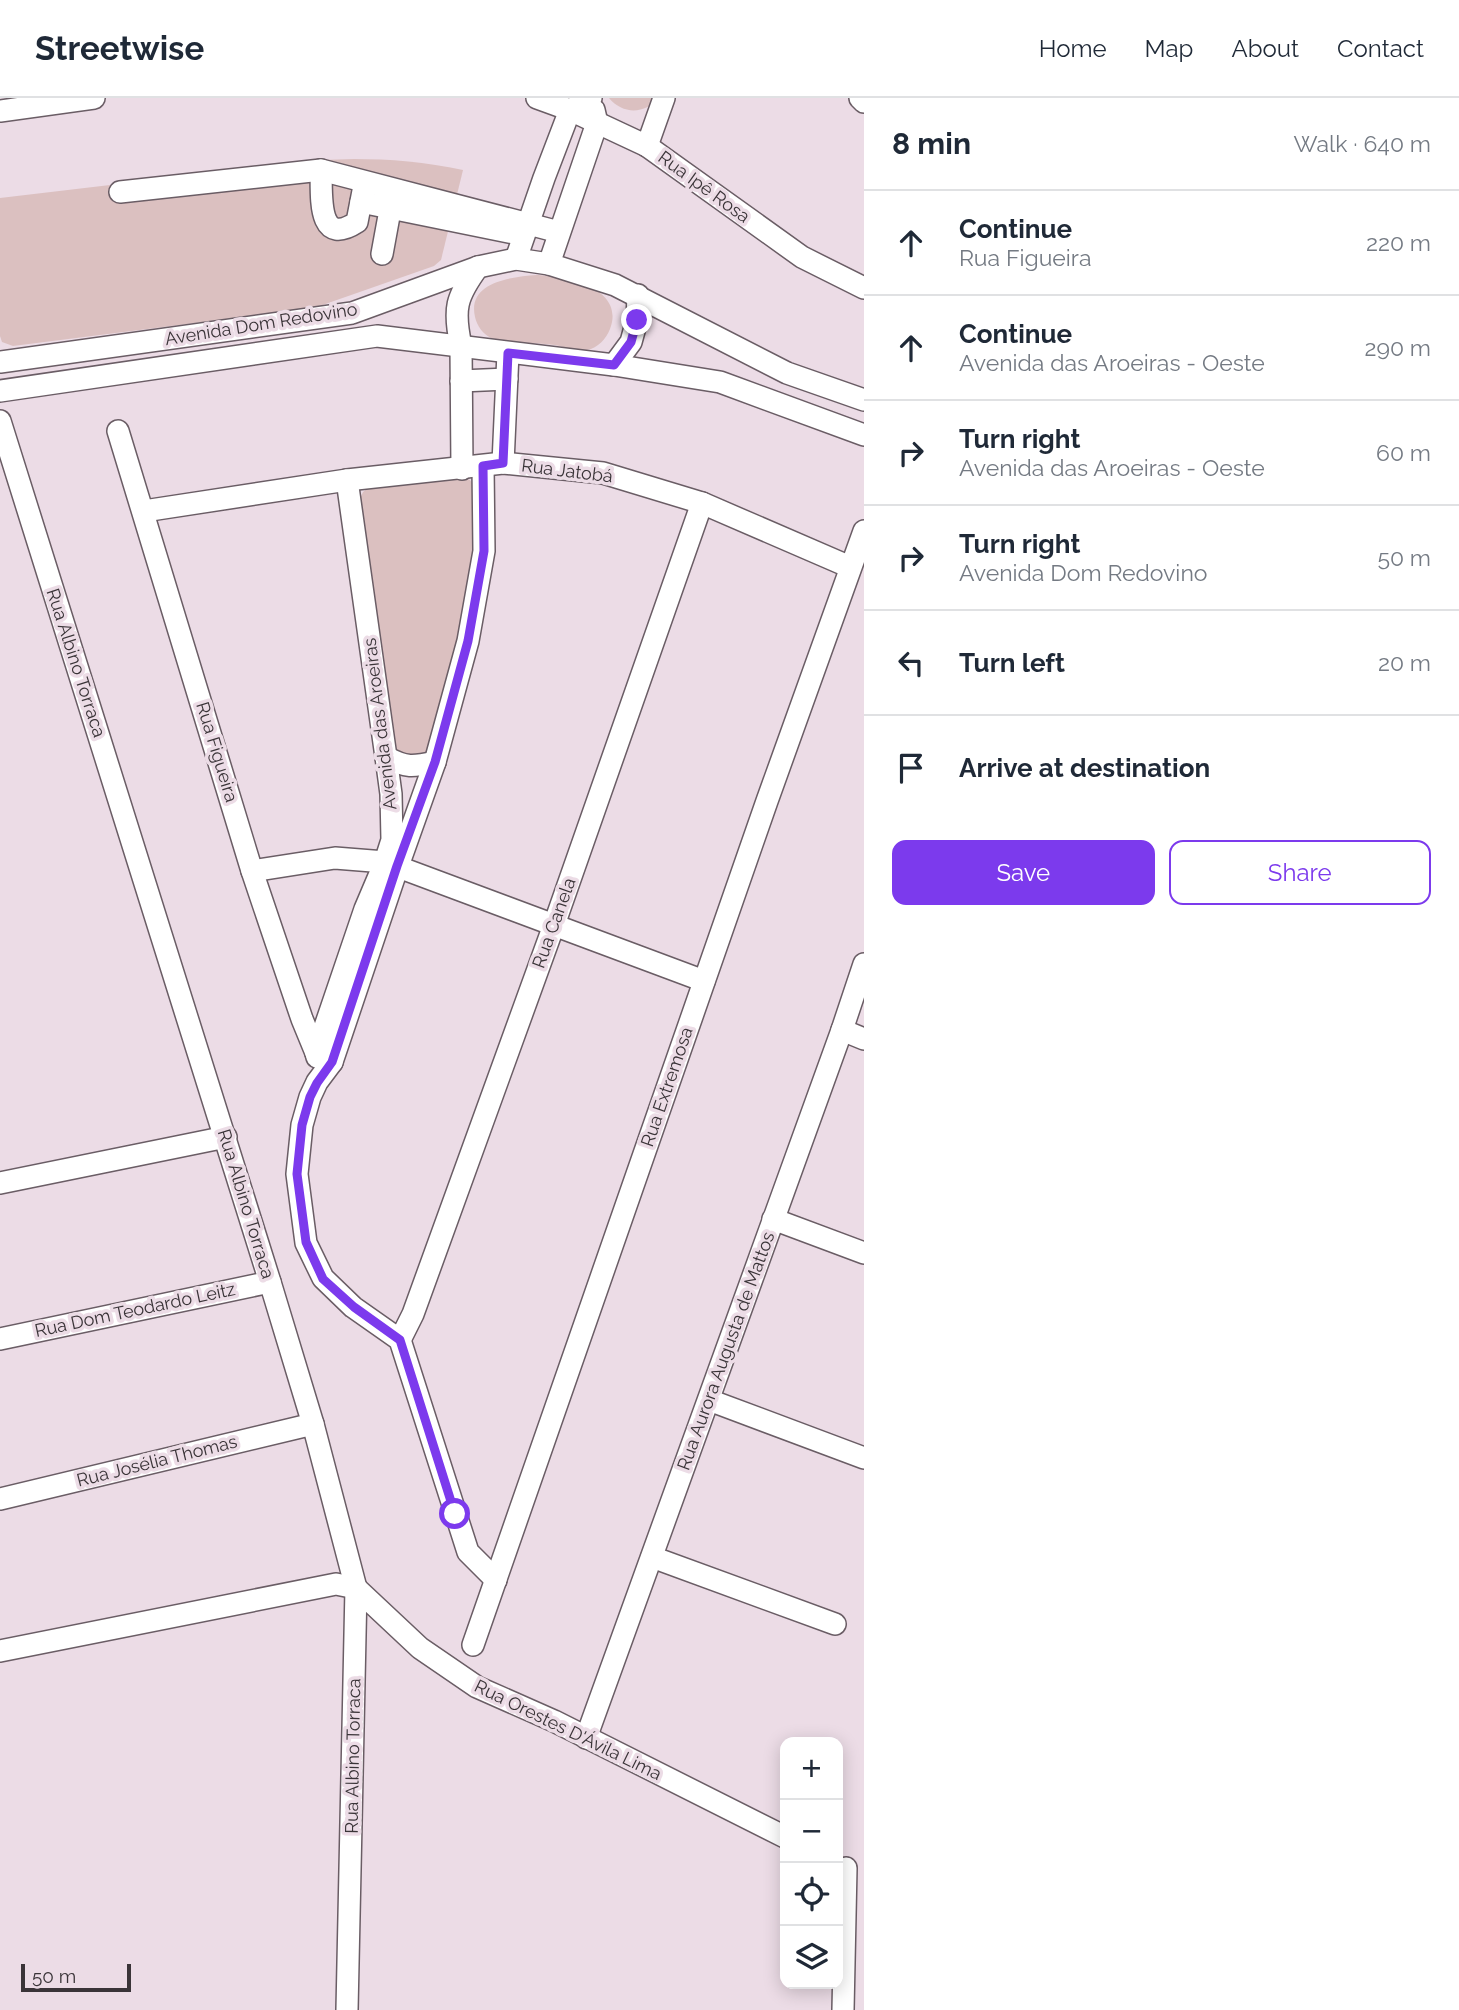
<!DOCTYPE html>
<html lang="en">
<head>
<meta charset="utf-8">
<style>
	body { margin:0; font-family:Raleway,sans-serif; background:#f6f6f7; color:#1f2937 }
	.controls { position:absolute; right:21px; bottom:21px; display:grid; overflow:hidden; border-radius:14px; box-shadow:0 4px 18px #0003 }
	.controls button { width:63px; height:63px; display:grid; place-items:center; padding:0; border:0; border-bottom:2px solid #e0e1e3; background:#fff; color:#1f2937; font:35px sans-serif }
	.scale { position:absolute; left:21px; bottom:18px; width:110px; box-sizing:border-box; padding-left:7px; border:4px solid #3a3438; border-top:0; font-size:19px; line-height:24px; white-space:nowrap; color:#3a3438; -webkit-text-stroke:5px #ecdce6; paint-order:stroke }
	.stop { position:absolute; width:21px; height:21px; margin:-16px; border:5px solid #7c3aed; border-radius:50%; background:#fff }
	.stop.end { background:#7c3aed; border-color:#fff; box-shadow:0 2px 7px #0008 }
	.list { margin:0; padding:0; list-style:none }
	h2 { display:flex; justify-content:space-between; align-items:center; height:91px; margin:0; padding:0 28px; font-size:30px }
	h2 small { font-size:23px; font-weight:400; color:#747a83 }
	.list li { display:grid; grid-template-columns:46px 1fr auto; gap:21px; align-items:center; box-sizing:border-box; height:105px; padding:0 28px; border-top:2px solid #e0e1e3 }
	.list b { display:block; font-size:26px; white-space:nowrap }
	.list p { margin:0; font-size:23px; white-space:nowrap; color:#747a83 }
	.list em { font-size:23px; font-style:normal; color:#747a83 }
	.actions { display:flex; gap:14px; padding:21px 28px }
	.actions a { flex:1; padding:16px 0; border:2px solid #7c3aed; border-radius:14px; text-align:center; font-size:24px; color:#7c3aed }
	.actions .main { background:#7c3aed; color:#fff }
	.icon { flex:none; width:38px; height:38px; fill:none; stroke:currentColor; stroke-width:2; stroke-linecap:round; stroke-linejoin:round }
	.map { position:relative; flex:none; width:864px; height:1912px; overflow:hidden }
	header { display:flex; align-items:center; gap:42px; box-sizing:border-box; height:98px; padding:0 35px; background:#fff; border-bottom:2px solid #e0e1e3 }
	header strong { font-size:33px }
	nav { display:flex; gap:38px; margin-inline-start:auto; font-size:24px }
	main { display:flex }
	aside { flex:1; background:#fff }
	.map>svg:first-child { display:block }
	.green { fill:#dbc0c0 }
	.lines { fill:none; stroke-linecap:round; stroke-linejoin:round }
	.minor-casing { stroke:#6a5d65; stroke-width:24 }
	.minor { stroke:#fff; stroke-width:21 }
	.route { stroke:#7c3aed; stroke-width:9 }
	.labels { text-anchor:middle; stroke-width:7; stroke-linejoin:round; paint-order:stroke }
	.street-label { font-size:18px; fill:#3a3438; stroke:#ecdce6 }
</style>
</head>
<body>
<header>
<strong>Streetwise</strong>
<nav><a>Home</a><a>Map</a><a>About</a><a>Contact</a></nav>
</header>
<main>
<div class="map">
<svg width="864" height="1912" viewBox="0 0 864 1912">
	<rect width="100%" height="100%" fill="#ecdce6"/>
	<g class="green">
		<path d="M 609,0 L 659,0 C 645,16 623,17 609,0 Z"/>
		<path d="M 354,61 C 390,61 426,64 463,72 L 441,162 L 434,168 L 314,210 L 13,248 L 2,244 L 0,238 L 0,100 L 321,62 Z"/>
		<path d="M 536,177 C 564,178 626,189 610,231 C 606,241 598,250 587,252 C 577,254 565,249 555,247 C 539,244 503,246 491,240 C 483,236 477,228 475,219 C 467,184 511,179 536,177 Z"/>
		<path d="M 456,377 L 470,382 L 477,392 L 474,448 L 467,510 L 431,650 C 417,665 413,661 397,654 L 392,643 L 358,405 L 363,394 L 371,388 Z"/>
	</g>
	<g class="lines">
		<g class="minor-casing">
			<g id="minor">
				<polyline points="537,0 570,12 647,48 802,159 864,190"/>
				<polyline points="860,0 864,4"/>
				<polyline points="0,13 94,0"/>
				<polyline points="647,48 664,0"/>
				<path d="M 321,72 C 322,95 316,151 357,124 L 363,93"/>
				<polyline points="120,94 321,72 559,134"/>
				<polyline points="361,104 514,135"/>
				<polyline points="382,156 393,96"/>
				<polyline points="516,161 544,80 570,12 591,0"/>
				<polyline points="549,166 597,25 594,12"/>
				<polyline points="0,264 352,215 478,169 516,161 549,166 615,187 787,275 864,302"/>
				<polyline points="614,267 631,244 637,222 638,197"/>
				<polyline points="461,283 507,281"/>
				<polyline points="0,293 377,238 614,267 720,284 864,337"/>
				<polyline points="0,323 270,1184 313,1326 356,1490 347,1912"/>
				<polyline points="118,333 252,773 302,921 316,955 332,964"/>
				<polyline points="503,365 508,255"/>
				<polyline points="483,368 484,453 468,543 435,664 398,768 332,964 317,984 310,999 302,1027 297,1076 306,1145 323,1180 353,1209 400,1242 468,1454 496,1482"/>
				<path d="M 462,371 L 461,248 C 453,211 456,199 478,169"/>
				<polyline points="144,413 347,382 503,365 603,375 702,405 850,469"/>
				<path d="M 386,659 C 406,670 413,669 435,664"/>
				<polyline points="252,773 335,760 385,764 704,883"/>
				<polyline points="842,932 864,941"/>
				<polyline points="317,959 316,955 365,811 385,764 392,742 391,696 386,659 347,382"/>
				<polyline points="0,1085 226,1039"/>
				<polyline points="773,1121 864,1155"/>
				<polyline points="0,1241 270,1184"/>
				<polyline points="400,1242 413,1216 554,827 702,405"/>
				<polyline points="709,1302 864,1360"/>
				<polyline points="0,1401 313,1326"/>
				<polyline points="652,1459 835,1526"/>
				<polyline points="473,1547 767,703 864,433"/>
				<polyline points="0,1553 336,1486 356,1490 420,1550 477,1589 554,1623 785,1739"/>
				<polyline points="586,1640 842,932 864,866"/>
				<polyline points="843,1912 846,1770"/>
			</g>
		</g>
		<use href="#minor" class="minor"/>
	</g>
	<g class="lines">
		<polyline class="route" points="455,1416 400,1242 354,1209 323,1181 306,1144 297,1076 302,1027 310,999 317,985 332,964 397,768 435,664 468,543 484,453 483,368 503,365 508,255 614,267 631,244 637,222"/>
	</g>
	<g class="labels">
		<g class="street-label">
			<text transform="translate(704 89) rotate(36)" y="6">Rua Ipê Rosa</text>
			<text transform="translate(261 226) rotate(-9)" y="6">Avenida Dom Redovino</text>
			<text transform="translate(567 373) rotate(7)" y="6">Rua Jatobá</text>
			<text transform="translate(76 565) rotate(72)" y="6">Rua Albino Torraca</text>
			<text transform="translate(380 626) rotate(-97)" y="6">Avenida das Aroeiras</text>
			<text transform="translate(217 654) rotate(73)" y="6">Rua Figueira</text>
			<text transform="translate(554 825) rotate(-70)" y="6">Rua Canela</text>
			<text transform="translate(667 989) rotate(-71)" y="6">Rua Extremosa</text>
			<text transform="translate(246 1106) rotate(73)" y="6">Rua Albino Torraca</text>
			<text transform="translate(135 1212) rotate(-12)" y="6">Rua Dom Teodardo Leitz</text>
			<text transform="translate(726 1253) rotate(-70)" y="6">Rua Aurora Augusta de Mattos</text>
			<text transform="translate(157 1363) rotate(-14)" y="6">Rua Josélia Thomas</text>
			<text transform="translate(568 1632) rotate(26)" y="6">Rua Orestes D'Ávila Lima</text>
			<text transform="translate(353 1658) rotate(-89)" y="6">Rua Albino Torraca</text>
		</g>
	</g>
</svg>
<div class="controls">
<button>+</button>
<button>−</button>
<button><svg class="icon" aria-label="locate" viewBox="0 0 24 24"><circle cx="12" cy="12" r="6"/><path d="M12 2v4M12 18v4M2 12h4M18 12h4"/></svg></button>
<button><svg class="icon" aria-label="layers" viewBox="0 0 24 24"><path d="M12 4l9 5-9 5-9-5zM3 14l9 5 9-5"/></svg></button>
</div>
<div class="scale">50 m</div>
<div class="stop" style="left:455px;top:1416px"></div>
<div class="stop end" style="left:637px;top:222px"></div>
</div>
<aside>
<h2>8 min<small>Walk · 640 m</small></h2>
<ul class="list">
<li><svg class="icon" aria-label="ahead" viewBox="0 0 24 24"><path d="M12 20V5M6 11l6-6 6 6"/></svg><div><b>Continue</b><p>Rua Figueira</p></div><em>220 m</em></li>
<li><svg class="icon" aria-label="ahead" viewBox="0 0 24 24"><path d="M12 20V5M6 11l6-6 6 6"/></svg><div><b>Continue</b><p>Avenida das Aroeiras - Oeste</p></div><em>290 m</em></li>
<li><svg class="icon" aria-label="right" viewBox="0 0 24 24"><path d="M7 20v-9h11M14 6l5 5-5 5"/></svg><div><b>Turn right</b><p>Avenida das Aroeiras - Oeste</p></div><em>60 m</em></li>
<li><svg class="icon" aria-label="right" viewBox="0 0 24 24"><path d="M7 20v-9h11M14 6l5 5-5 5"/></svg><div><b>Turn right</b><p>Avenida Dom Redovino</p></div><em>50 m</em></li>
<li><svg class="icon" aria-label="left" viewBox="0 0 24 24"><path d="M17 20v-9H6M10 6l-5 5 5 5"/></svg><div><b>Turn left</b></div><em>20 m</em></li>
<li><svg class="icon" aria-label="arrive" viewBox="0 0 24 24"><path d="M6 21V4h12l-3 4 3 4H6"/></svg><div><b>Arrive at destination</b></div></li>
</ul>
<div class="actions"><a class="main">Save</a><a>Share</a></div>
</aside>
</main>
</body>
</html>
